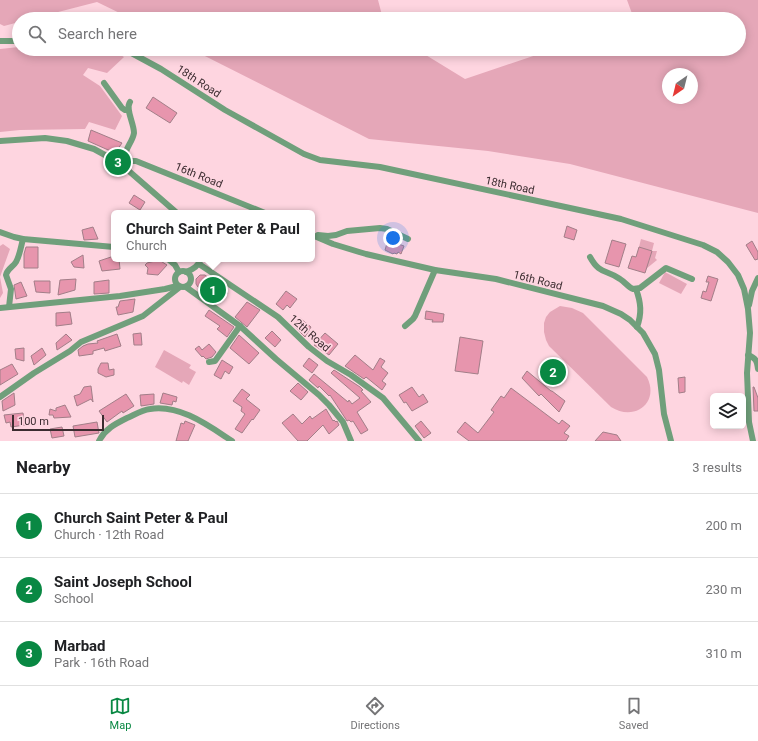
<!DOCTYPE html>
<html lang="en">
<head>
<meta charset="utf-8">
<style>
	body { margin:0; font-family:Roboto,sans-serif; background:#f2f2f2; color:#202124 }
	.controls { position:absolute; right:12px; bottom:12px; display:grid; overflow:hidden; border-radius:6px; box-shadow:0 2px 10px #0003 }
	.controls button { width:36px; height:36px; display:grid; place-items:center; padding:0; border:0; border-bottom:1px solid #e0e0e0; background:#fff; color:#202124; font:20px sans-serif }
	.compass { position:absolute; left:662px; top:68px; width:36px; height:36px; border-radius:50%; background:#fff; box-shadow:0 2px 10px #0003; rotate:215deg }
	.scale { position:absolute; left:12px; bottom:10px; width:92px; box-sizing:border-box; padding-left:4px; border:2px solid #3c2c30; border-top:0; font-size:11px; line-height:14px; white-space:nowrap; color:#3c2c30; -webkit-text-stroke:3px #fed5e0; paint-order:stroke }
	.you { position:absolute; left:393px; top:238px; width:14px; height:14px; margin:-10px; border:3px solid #fff; border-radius:50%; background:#1a73e8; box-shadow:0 0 0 6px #1a73e833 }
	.badge { display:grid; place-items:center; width:26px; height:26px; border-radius:50%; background:#098843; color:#fff; font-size:13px; font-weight:700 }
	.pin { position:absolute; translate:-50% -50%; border:2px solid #fff; box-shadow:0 1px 4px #0006 }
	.popup { position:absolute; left:111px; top:210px; width:204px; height:52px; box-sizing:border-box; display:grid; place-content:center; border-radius:6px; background:#fff; filter:drop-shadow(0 1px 3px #0005); font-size:13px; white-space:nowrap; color:#757577 }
	.popup b { font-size:15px; color:#202124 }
	.popup::after { content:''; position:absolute; left:50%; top:100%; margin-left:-8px; border:8px solid transparent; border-top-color:#fff }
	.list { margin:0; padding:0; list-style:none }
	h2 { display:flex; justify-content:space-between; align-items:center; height:52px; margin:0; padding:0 16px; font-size:17px }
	h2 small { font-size:13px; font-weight:400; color:#757577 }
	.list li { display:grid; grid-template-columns:26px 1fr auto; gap:12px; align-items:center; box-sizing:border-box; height:64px; padding:0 16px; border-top:1px solid #e0e0e0 }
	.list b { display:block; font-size:15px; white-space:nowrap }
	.list p { margin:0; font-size:13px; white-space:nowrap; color:#757577 }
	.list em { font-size:13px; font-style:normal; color:#757577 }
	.icon { flex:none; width:22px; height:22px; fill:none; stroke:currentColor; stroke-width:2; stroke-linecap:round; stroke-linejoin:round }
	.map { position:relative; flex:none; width:758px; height:441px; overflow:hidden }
	.search { position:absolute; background:#fff; box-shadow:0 2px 10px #0003; left:12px; right:12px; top:12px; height:44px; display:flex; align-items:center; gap:10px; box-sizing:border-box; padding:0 14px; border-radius:22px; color:#757577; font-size:15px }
	.sheet { height:244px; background:#fff }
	nav { display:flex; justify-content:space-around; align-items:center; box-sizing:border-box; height:56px; border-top:1px solid #e0e0e0; background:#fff; font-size:11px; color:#757577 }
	nav a { display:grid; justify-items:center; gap:2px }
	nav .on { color:#098843 }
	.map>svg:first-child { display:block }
	.green { fill:#e5a7b8; fill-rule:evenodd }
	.building { fill:#e795ad; stroke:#a27e88 }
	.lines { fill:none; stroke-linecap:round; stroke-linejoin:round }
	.minor { stroke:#709f7b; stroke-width:6 }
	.labels { text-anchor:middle; stroke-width:3.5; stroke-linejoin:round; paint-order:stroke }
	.street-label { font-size:11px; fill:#3c2c30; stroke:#fed5e0 }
</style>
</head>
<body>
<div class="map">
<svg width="758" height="441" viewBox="0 0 758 441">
	<rect width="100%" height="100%" fill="#fed5e0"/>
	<g class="green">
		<polygon points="0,0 378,0 383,19 132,19 97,2 31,19 19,19 19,22 4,26 0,24"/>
		<path d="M 627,0 L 758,0 L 758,213 L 570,164 L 488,151 L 369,139 L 191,49 L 416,49 L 465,79 L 554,49 L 739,49 L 739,19 L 634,19 ZM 668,74 L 692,74 L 692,98 L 668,98 Z"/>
		<polygon points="19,47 19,49 110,49 124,57 107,73 88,68 83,75 100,86 122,116 115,130 89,122 85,129 20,130 0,132 0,49"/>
		<polygon points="641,239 654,243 652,251 657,251 655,258 657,260 646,269 652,251 639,247"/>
		<polygon points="3,244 10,249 0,277 3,293 0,298 0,246"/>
		<polygon points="665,272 687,284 681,294 659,283"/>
		<path d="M 560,306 L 572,308 L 583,313 L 647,377 C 660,403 634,422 611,407 L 549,346 L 546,340 L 544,332 L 544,323 L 546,317 L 550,312 Z"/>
		<polygon points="164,350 191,365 189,368 196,372 189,385 183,381 182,383 155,367"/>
	</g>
	<g class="building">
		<polygon points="153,97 177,113 170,123 146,108"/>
		<polygon points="91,130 122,143 115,153 88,141"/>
		<polygon points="134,195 145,202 140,210 129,203"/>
		<polygon points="567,226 577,230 574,240 564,237"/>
		<polygon points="93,227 98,239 84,240 82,230"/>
		<polygon points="388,240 404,246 401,254 398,252 397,254 394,253 393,254 385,250"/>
		<polygon points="612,240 626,244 619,267 605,263"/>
		<polygon points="752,241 758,252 758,259 755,260 746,245"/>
		<polygon points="26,247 38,247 38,268 24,268 24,254"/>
		<polygon points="639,247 652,251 645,273 628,268 632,256 636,257"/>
		<polygon points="83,255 84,268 74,267 71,262"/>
		<polygon points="114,256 114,259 119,259 120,269 102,271 99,261"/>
		<polygon points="159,260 167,265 158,275 147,274 148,268 145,265 147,263"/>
		<polygon points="200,275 205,275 228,293 219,303 198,287 196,284 196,279"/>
		<polygon points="708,276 718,279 711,301 701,298 703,291 706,292 709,282 706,282"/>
		<polygon points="76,279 75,290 58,295 60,280"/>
		<polygon points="109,280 109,293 94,294 94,282"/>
		<polygon points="34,281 50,281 50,293 36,292"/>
		<polygon points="21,282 27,296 16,299 14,285"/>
		<polygon points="286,291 297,299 290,308 287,305 283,310 276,304"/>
		<polygon points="135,299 133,312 118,315 116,307 118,307 120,301"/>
		<polygon points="247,302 260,310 247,327 235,317"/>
		<polygon points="209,310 234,327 227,337 217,329 220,326 205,316"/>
		<polygon points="426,311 444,314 443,322 432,322 433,320 425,319"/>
		<polygon points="70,312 72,324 56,326 56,313"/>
		<polygon points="300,318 311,327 305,337 293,325"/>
		<polygon points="272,331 281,340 275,347 265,338"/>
		<polygon points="141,333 142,345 134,345 133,334"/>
		<polygon points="325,333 338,344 329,355 314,345"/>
		<polygon points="66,334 72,340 57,350 56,343"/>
		<polygon points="117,334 121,346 105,351 104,348 93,351 93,354 79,356 78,350 83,346 88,344 98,343 97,341"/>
		<polygon points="239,335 259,353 249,364 230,348"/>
		<polygon points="460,337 483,341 478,374 455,371"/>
		<polygon points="209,344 216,352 212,357 206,359 203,356 202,357 195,349 199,346 202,350"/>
		<polygon points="24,348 24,361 16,359 15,349"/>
		<polygon points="42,348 46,355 34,365 31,356"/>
		<polygon points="355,355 373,370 380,358 385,361 381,367 388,373 382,381 386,384 382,390 366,377 364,379 345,366"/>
		<polygon points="309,358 318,365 312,373 303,366"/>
		<polygon points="222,360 233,367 229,374 225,371 221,379 214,375"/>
		<polygon points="101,363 108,363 109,370 114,369 114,375 106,377 98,373 98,369"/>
		<polygon points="12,364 18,374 0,385 0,370"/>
		<polygon points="334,370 360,387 363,390 361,391 371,402 357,412 368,430 361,434 353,421 351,422 349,420 347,421 330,395 329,396 319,386 318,388 309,380 314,374 348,402 349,400 352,404 360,398 331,373"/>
		<polygon points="527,371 551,391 552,391 565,401 559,412 541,394 539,396 522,378"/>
		<polygon points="685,377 685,392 679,393 678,378"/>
		<polygon points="298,383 308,392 301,400 290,391"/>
		<polygon points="91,386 93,402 91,399 77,406 74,396 80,394 84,387"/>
		<polygon points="412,387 419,397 423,394 428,402 412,411 406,402 404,403 399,395"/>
		<polygon points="753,387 754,387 758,398 758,411 754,411"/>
		<polygon points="511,388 559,424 562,420 570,426 564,433 569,436 566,441 469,441 457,432 465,422 478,433 494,412 491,410 501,396 504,398"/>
		<polygon points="242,389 250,395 246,399 260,410 253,420 252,419 242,433 235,429 245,414 241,411 242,407 233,401"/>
		<polygon points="14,393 15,405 3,411 2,401"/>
		<polygon points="163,393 177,397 176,402 173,401 172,405 160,403"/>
		<polygon points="126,394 134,406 123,413 122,411 107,422 99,411"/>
		<polygon points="154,394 154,404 141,406 140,395"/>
		<polygon points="65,405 71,417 54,418 53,415 49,415 50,409 56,411 56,408"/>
		<polygon points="326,409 333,421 334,420 336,422 337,421 339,425 329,434 323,425 307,441 298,441 282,423 293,414 302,424 310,416 312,419"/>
		<polygon points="23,413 25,425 11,427 10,422 6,423 4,415"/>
		<polygon points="185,421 195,425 188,441 176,441 181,423 184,424"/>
		<polygon points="421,421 431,433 424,438 415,426"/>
		<polygon points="97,422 99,433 75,437 73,426"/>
		<polygon points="62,427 64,436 52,438 50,429"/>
		<polygon points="603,432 617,435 621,441 595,441"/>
	</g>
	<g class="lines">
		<g class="minor">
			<polyline points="0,41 19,41"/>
			<polyline points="124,49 161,69 225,110 304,154 320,160 380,167 621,219 703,245 717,252 728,262 738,275 744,289 748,309 750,333 747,373 749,422 753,441"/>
			<polyline points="104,83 122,108 125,110 128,110"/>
			<polyline points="0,141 45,138 67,141 94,149 114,160 127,164"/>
			<path d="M 128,163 C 121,150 132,145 134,133 C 134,123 125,109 130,102"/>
			<polyline points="127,164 131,161 136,161 265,213"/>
			<polyline points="127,164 127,169 130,172 177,213"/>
			<polyline points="0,232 14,237 23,239 114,247"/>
			<polyline points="312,235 333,244 366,254 435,270 496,279 603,306 621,314 630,320 643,333 655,354 659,370 664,414 671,441"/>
			<polyline points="318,235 328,236 336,235 347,231 380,228 387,229 408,239"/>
			<path d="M 590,257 C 600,275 606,269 620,279 C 625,282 628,287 633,289 L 640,288 L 666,268 L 692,279"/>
			<polyline points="168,259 175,265 179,272"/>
			<polyline points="199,264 278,317 309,347 327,361 351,375 383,398 419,441"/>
			<circle cx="183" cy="279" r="8"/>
			<path d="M 186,272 C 194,269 198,266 201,259"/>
			<polyline points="186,287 240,326 276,359 319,395 329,405 343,422 351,441"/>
			<path d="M 636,289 C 641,303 642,313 637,327"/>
			<polyline points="749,305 752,291 758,278"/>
			<path d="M 9,307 L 11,289 L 6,275 C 7,269 13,267 16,262 C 20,255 21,246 23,239"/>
			<polyline points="0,308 120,296 165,289 177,286"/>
			<polyline points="405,326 413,319 415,316 435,270"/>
			<path d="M 748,355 C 756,358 757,361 758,369"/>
			<polyline points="209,362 215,361 240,326"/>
			<polyline points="0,397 34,373 70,351 81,342 143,316 180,287"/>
			<path d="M 99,441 C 105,429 115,424 127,418 C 134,415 142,410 150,409 C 180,404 209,426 232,441"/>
		</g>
	</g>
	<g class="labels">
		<g class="street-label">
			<text transform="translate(199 81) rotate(33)" y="4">18th Road</text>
			<text transform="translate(199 175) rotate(22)" y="4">16th Road</text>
			<text transform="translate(510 185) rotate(12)" y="4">18th Road</text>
			<text transform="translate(538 280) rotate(14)" y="4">16th Road</text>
			<text transform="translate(310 333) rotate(41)" y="4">12th Road</text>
		</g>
	</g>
</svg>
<div class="controls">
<button><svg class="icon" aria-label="layers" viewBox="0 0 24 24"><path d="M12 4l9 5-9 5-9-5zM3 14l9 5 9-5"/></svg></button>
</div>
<svg class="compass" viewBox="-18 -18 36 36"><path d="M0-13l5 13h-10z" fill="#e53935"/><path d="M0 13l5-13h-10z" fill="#757577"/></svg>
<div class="scale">100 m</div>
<div class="you"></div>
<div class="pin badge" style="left:213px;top:290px">1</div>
<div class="popup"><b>Church Saint Peter &amp; Paul</b>Church</div>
<div class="pin badge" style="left:553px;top:372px">2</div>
<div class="pin badge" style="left:118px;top:162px">3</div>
<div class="search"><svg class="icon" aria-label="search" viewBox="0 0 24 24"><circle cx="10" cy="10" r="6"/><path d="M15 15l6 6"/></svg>Search here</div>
</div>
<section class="sheet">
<h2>Nearby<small>3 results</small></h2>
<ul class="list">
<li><span class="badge">1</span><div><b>Church Saint Peter &amp; Paul</b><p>Church · 12th Road</p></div><em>200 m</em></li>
<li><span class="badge">2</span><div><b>Saint Joseph School</b><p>School</p></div><em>230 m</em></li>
<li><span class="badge">3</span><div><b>Marbad</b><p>Park · 16th Road</p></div><em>310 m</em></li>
</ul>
</section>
<nav>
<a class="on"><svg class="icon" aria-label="map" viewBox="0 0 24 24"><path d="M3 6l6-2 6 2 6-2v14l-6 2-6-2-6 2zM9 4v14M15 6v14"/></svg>Map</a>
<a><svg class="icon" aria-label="directions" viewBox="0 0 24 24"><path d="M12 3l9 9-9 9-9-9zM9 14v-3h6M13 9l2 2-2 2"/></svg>Directions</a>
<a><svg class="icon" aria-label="saved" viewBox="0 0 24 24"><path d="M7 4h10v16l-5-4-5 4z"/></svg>Saved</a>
</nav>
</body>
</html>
